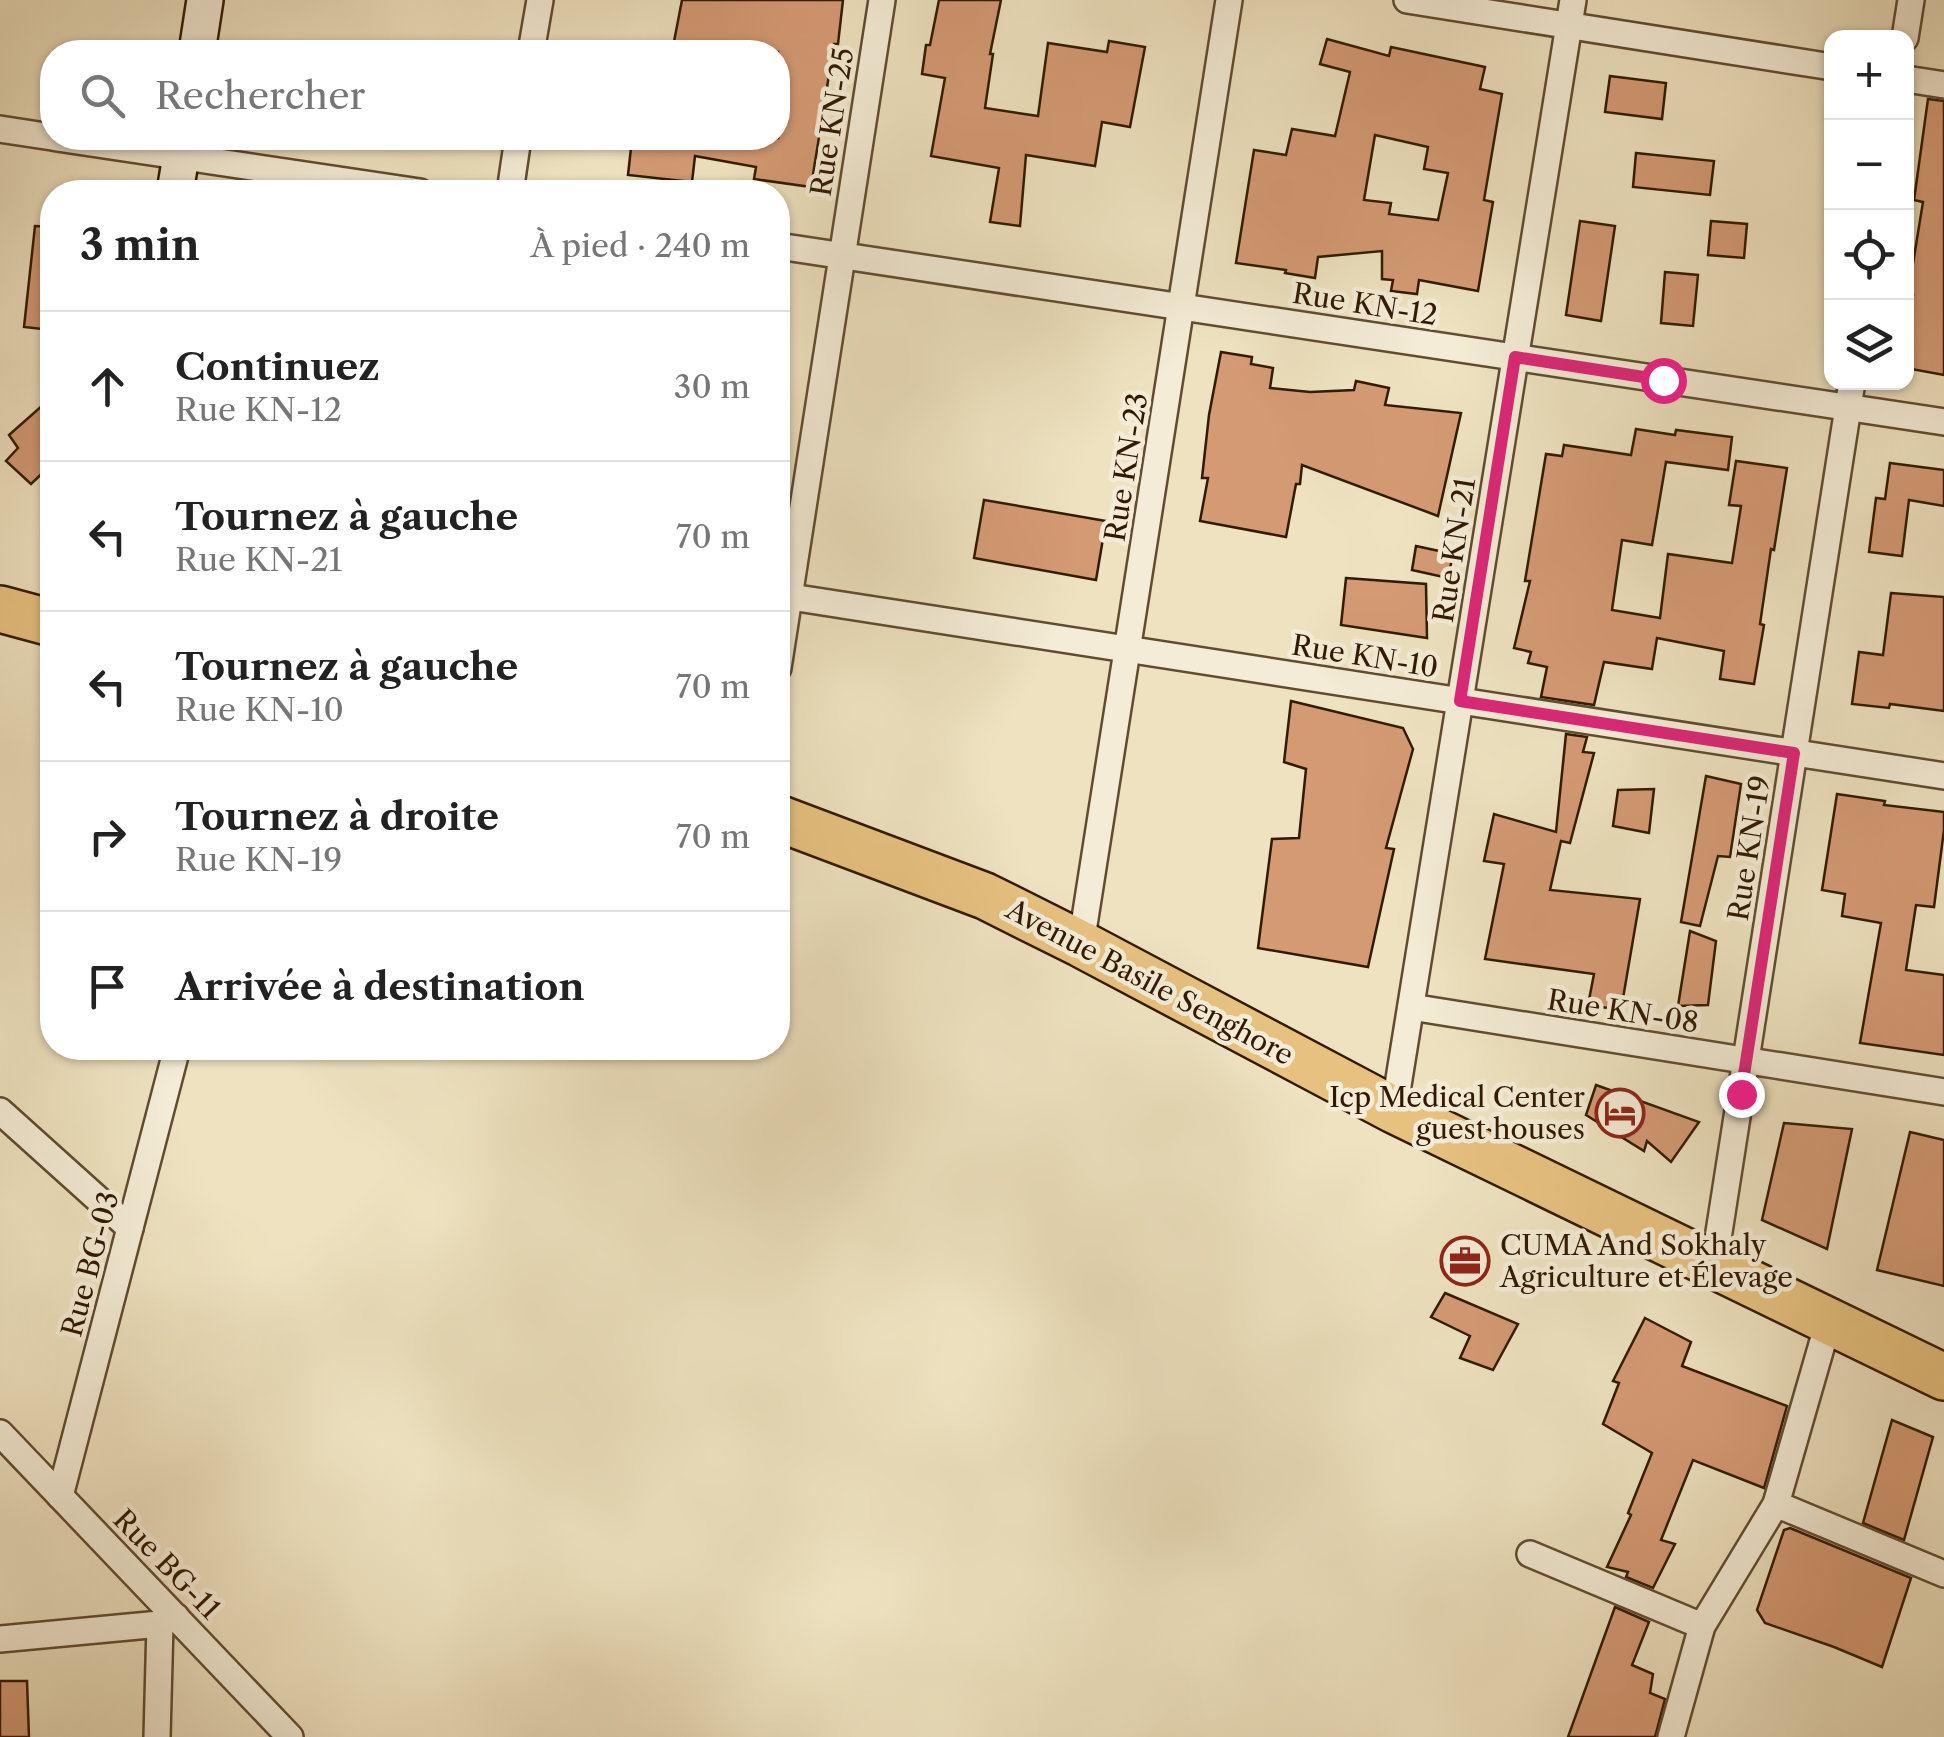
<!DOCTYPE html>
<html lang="fr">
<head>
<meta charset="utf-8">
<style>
	body { margin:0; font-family:"Libre Caslon Text",serif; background:#f6f6f6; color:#222 }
	.controls { position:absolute; right:30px; top:30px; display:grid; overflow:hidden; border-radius:20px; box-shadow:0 2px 8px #0004 }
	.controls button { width:90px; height:90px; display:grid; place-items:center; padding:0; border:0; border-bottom:2px solid #e0e0e0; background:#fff; color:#222; font:50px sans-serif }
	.stop { position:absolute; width:30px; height:30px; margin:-22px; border:8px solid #db2777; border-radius:50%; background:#fff }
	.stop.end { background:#db2777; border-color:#fff; box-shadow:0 2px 10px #0008 }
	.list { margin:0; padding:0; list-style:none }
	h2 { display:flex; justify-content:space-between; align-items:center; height:130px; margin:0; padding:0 40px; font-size:42px }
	h2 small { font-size:32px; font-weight:400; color:#767676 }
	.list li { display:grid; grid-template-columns:65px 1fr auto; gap:30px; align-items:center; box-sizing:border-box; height:150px; padding:0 40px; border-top:2px solid #e0e0e0 }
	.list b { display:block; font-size:38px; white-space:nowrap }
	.list p { margin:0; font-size:32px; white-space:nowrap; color:#767676 }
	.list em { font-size:32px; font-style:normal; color:#767676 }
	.icon { flex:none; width:55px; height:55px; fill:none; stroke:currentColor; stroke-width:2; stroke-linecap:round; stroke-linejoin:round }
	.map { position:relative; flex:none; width:1944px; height:1737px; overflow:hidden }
	.search { position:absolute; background:#fff; box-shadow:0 2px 8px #0004; left:40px; top:40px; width:750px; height:110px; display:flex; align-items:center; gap:25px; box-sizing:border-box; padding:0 35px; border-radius:40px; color:#767676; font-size:38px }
	.panel { position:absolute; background:#fff; box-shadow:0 2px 8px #0004; left:40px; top:180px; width:750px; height:880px; border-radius:40px }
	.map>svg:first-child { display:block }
	.building { fill:#d49a74; stroke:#321a00; stroke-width:2.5; fill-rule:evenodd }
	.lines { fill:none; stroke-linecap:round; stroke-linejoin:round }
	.street-casing { stroke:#614c30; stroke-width:30 }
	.secondary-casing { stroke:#321a00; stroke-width:40 }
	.highway-casing { stroke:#321a00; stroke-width:50 }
	.street { stroke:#f4ecd6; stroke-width:25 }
	.secondary { stroke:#f4ecd6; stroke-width:35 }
	.highway { stroke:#e7c180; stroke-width:45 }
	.route { stroke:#db2777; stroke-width:12 }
	.labels { text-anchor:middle; stroke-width:9; stroke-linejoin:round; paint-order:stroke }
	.street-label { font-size:28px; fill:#321a00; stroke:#f4ecd6 }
	.poi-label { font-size:28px; fill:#321a00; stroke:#f4ecd6; text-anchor:end }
</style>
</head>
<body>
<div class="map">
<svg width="1944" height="1737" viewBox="0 0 1944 1737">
	<rect width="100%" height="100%" fill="#eee2c0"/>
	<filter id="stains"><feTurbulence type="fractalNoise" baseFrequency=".002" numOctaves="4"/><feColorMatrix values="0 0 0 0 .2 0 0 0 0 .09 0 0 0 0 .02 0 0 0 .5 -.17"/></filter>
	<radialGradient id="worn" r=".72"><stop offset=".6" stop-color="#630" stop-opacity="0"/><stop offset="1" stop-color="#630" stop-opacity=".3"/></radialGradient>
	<g class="building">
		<polygon points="682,0 843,0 838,44 834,44 811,187 754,179 756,167 695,156 692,182 628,175 632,139 668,143 668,138 778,138 778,52 672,52"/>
		<polygon points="939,0 1001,0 990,54 993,54 985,108 1038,116 1048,43 1107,52 1109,41 1145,47 1130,127 1102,122 1095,166 1026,155 1020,226 990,222 999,168 931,156 945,78 922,74 926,45 930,45"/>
		<path d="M 1327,39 L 1389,56 L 1391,47 L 1485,67 L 1480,89 L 1502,94 L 1484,200 L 1493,202 L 1478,291 L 1419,280 L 1417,294 L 1391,291 L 1393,280 L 1382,279 L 1382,251 L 1318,257 L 1315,278 L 1285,273 L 1286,270 L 1236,263 L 1254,150 L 1286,155 L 1292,129 L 1335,136 L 1350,72 L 1320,64 ZM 1375,135 L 1428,147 L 1424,169 L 1448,173 L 1438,220 L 1389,214 L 1391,203 L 1364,200 Z"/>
		<polygon points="1610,76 1666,83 1662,119 1605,112"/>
		<polygon points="1928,99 1944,101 1944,375 1906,368 1906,329 1913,295 1908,294 1923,202 1914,200"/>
		<polygon points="1636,153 1714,161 1710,195 1633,187"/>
		<polygon points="1580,221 1615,226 1601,321 1566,315"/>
		<polygon points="1711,221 1747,224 1744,258 1708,255"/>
		<polygon points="35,226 52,227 52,330 24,327"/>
		<polygon points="1665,272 1698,275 1693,326 1661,323"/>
		<polygon points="1221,352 1252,357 1251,364 1273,368 1270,388 1310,392 1354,390 1356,381 1389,388 1385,405 1461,413 1438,516 1302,465 1300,484 1296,484 1286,537 1200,521 1208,478 1202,478 1209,415"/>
		<polygon points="52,397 52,464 31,484 6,461 18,448 9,435"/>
		<polygon points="1636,429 1675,435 1676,430 1732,437 1728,470 1666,462 1652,545 1622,540 1612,610 1660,618 1668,554 1732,563 1741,506 1729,505 1736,461 1787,468 1774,550 1771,549 1760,624 1764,625 1754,684 1720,679 1724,651 1657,638 1652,669 1604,662 1594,705 1541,697 1547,667 1528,663 1531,652 1514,648 1530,581 1525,581 1546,454 1562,456 1564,445 1631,455"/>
		<polygon points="1890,463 1944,470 1944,506 1909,500 1902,556 1869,552 1876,498 1885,499"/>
		<polygon points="984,500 1106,521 1096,580 974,558"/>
		<polygon points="1416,546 1453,554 1448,578 1412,570"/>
		<polygon points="1346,578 1426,584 1427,638 1341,625"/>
		<polygon points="1891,593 1944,597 1944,711 1890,704 1889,708 1852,704 1859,652 1883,655"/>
		<polygon points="1291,701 1403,728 1413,749 1386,848 1394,849 1368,967 1258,948 1272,839 1299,838 1306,769 1284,762"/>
		<polygon points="1566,734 1587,737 1583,752 1594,753 1570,843 1561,841 1550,890 1640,899 1621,1010 1588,1005 1594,974 1485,959 1504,864 1484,861 1494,814 1556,832"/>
		<polygon points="1706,776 1741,784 1730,857 1718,856 1700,926 1681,922"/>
		<polygon points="1654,789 1649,833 1613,826 1618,790"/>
		<polygon points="1837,794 1885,801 1884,805 1944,812 1944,830 1934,907 1916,905 1906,970 1944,975 1944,1055 1860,1043 1881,923 1842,916 1845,894 1822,890"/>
		<polygon points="1690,931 1716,941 1708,1005 1678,1006"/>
		<polygon points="1596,1085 1699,1122 1671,1162 1647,1141 1644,1151 1586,1115"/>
		<polygon points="1784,1123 1852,1129 1827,1249 1762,1220"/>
		<polygon points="1910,1132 1944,1140 1944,1286 1877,1270"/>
		<polygon points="1445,1293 1518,1324 1493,1370 1460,1358 1470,1336 1431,1317"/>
		<polygon points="1645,1318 1691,1342 1682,1366 1787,1406 1764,1488 1693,1460 1661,1540 1675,1544 1653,1588 1626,1577 1628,1572 1607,1567 1631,1515 1628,1513 1652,1453 1603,1424 1619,1383 1613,1381"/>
		<polygon points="1892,1420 1933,1437 1904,1540 1863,1523"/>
		<polygon points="1790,1528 1911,1578 1882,1667 1834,1647 1765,1623 1757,1610 1784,1530"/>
		<polygon points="1615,1607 1649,1622 1632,1665 1653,1674 1650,1693 1665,1699 1655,1737 1568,1737"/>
		<polygon points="0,1681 27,1681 29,1737 0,1737"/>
	</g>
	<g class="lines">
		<g class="street-casing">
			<g id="street">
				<polyline points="1407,0 1832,67"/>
				<polyline points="1905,38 1911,0"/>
				<polyline points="531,52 540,0"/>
				<polyline points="1906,79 1944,85"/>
				<polyline points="0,129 52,137"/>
				<polyline points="57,138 420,192"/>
				<polyline points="510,192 518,138"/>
				<polyline points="778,246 1944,422"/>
				<polyline points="778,595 1944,776"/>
				<polyline points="778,668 882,0"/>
				<polyline points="1081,944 1229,0"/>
				<polyline points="1411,1007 1944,1092"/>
				<polyline points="1394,1110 1573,0"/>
				<polyline points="0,1111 130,1228"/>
				<polyline points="1714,1264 1852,382"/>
				<polyline points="0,1433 290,1737"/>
				<polyline points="60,1496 177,1048"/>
				<polyline points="1776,1504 1944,1574"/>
				<polyline points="1530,1554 1702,1626"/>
				<polyline points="0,1639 160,1624 176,1617"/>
				<polyline points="157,1737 160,1624"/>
				<polyline points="1671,1737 1702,1626 1776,1504 1829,1320"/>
			</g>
		</g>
		<g class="secondary-casing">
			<g id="secondary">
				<polyline points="197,52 205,0"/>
				<polyline points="175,192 184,138"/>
			</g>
		</g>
		<g class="highway-casing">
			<g id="highway">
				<polyline points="0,609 52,623"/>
				<polyline points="778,818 985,896 1081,944 1394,1110 1944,1377"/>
			</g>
		</g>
		<use href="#street" class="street"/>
		<use href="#secondary" class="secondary"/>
		<use href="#highway" class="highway"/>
	</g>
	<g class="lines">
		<polyline class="route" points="1663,380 1515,357 1460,701 1794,753 1741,1094"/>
	</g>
	<defs>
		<g id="hotel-ring" transform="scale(2.5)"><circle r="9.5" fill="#f4ecd6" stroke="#8f2418" stroke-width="1.5"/><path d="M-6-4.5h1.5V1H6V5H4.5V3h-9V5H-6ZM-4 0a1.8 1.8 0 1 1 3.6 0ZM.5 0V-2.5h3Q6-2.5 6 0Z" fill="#8f2418"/></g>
		<g id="office-ring" transform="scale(2.5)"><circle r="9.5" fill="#f4ecd6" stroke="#8f2418" stroke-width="1.5"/><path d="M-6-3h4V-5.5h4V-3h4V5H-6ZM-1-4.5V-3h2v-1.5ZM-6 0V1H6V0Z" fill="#8f2418"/></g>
	</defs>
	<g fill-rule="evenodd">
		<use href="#hotel-ring" x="1620" y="1113"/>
		<use href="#office-ring" x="1465" y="1261"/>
	</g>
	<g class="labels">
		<g class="street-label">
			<text transform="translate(832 122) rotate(-81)" y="10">Rue KN-25</text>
			<text transform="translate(1365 304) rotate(9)" y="10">Rue KN-12</text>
			<text transform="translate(1126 467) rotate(-81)" y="10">Rue KN-23</text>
			<text transform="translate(1454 550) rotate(-81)" y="10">Rue KN-21</text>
			<text transform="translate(1365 656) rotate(9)" y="10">Rue KN-10</text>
			<text transform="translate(1749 848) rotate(-81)" y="10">Rue KN-19</text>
			<text transform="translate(1150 982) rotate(28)" y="10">Avenue Basile Senghore</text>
			<text transform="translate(1623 1011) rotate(9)" y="10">Rue KN-08</text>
			<text transform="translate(90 1264) rotate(-75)" y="10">Rue BG-03</text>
			<text transform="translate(167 1564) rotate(46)" y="10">Rue BG-11</text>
		</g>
		<g class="poi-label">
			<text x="1585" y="1107">Icp Medical Center<tspan x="1585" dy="32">guest houses</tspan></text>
			<text x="1500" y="1255" text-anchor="start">CUMA And Sokhaly<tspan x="1500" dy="32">Agriculture et Élevage</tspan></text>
		</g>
	</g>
	<rect width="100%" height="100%" filter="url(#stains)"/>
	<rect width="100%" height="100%" fill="url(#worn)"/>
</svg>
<div class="controls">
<button>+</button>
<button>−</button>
<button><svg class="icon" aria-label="locate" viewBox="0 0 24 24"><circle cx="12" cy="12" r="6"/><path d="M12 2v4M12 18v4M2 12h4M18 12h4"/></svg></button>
<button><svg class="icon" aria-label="layers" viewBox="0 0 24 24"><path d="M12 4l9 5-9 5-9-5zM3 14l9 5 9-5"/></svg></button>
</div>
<div class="stop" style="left:1663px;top:380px"></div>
<div class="stop end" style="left:1741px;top:1094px"></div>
<div class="search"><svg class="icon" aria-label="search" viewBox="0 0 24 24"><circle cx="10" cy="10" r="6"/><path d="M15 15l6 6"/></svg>Rechercher</div>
<section class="panel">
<h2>3 min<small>À pied · 240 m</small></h2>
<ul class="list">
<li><svg class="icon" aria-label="ahead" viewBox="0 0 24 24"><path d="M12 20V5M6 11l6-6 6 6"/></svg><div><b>Continuez</b><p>Rue KN-12</p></div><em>30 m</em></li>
<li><svg class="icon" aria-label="left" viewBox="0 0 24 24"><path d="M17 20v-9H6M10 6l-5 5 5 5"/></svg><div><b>Tournez à gauche</b><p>Rue KN-21</p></div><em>70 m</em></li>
<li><svg class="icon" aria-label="left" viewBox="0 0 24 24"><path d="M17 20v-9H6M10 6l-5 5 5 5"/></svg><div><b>Tournez à gauche</b><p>Rue KN-10</p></div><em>70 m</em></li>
<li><svg class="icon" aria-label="right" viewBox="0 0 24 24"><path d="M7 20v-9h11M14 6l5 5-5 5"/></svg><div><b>Tournez à droite</b><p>Rue KN-19</p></div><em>70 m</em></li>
<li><svg class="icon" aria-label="arrive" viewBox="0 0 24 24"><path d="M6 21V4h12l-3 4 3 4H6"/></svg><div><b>Arrivée à destination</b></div></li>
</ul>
</section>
</div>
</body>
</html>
